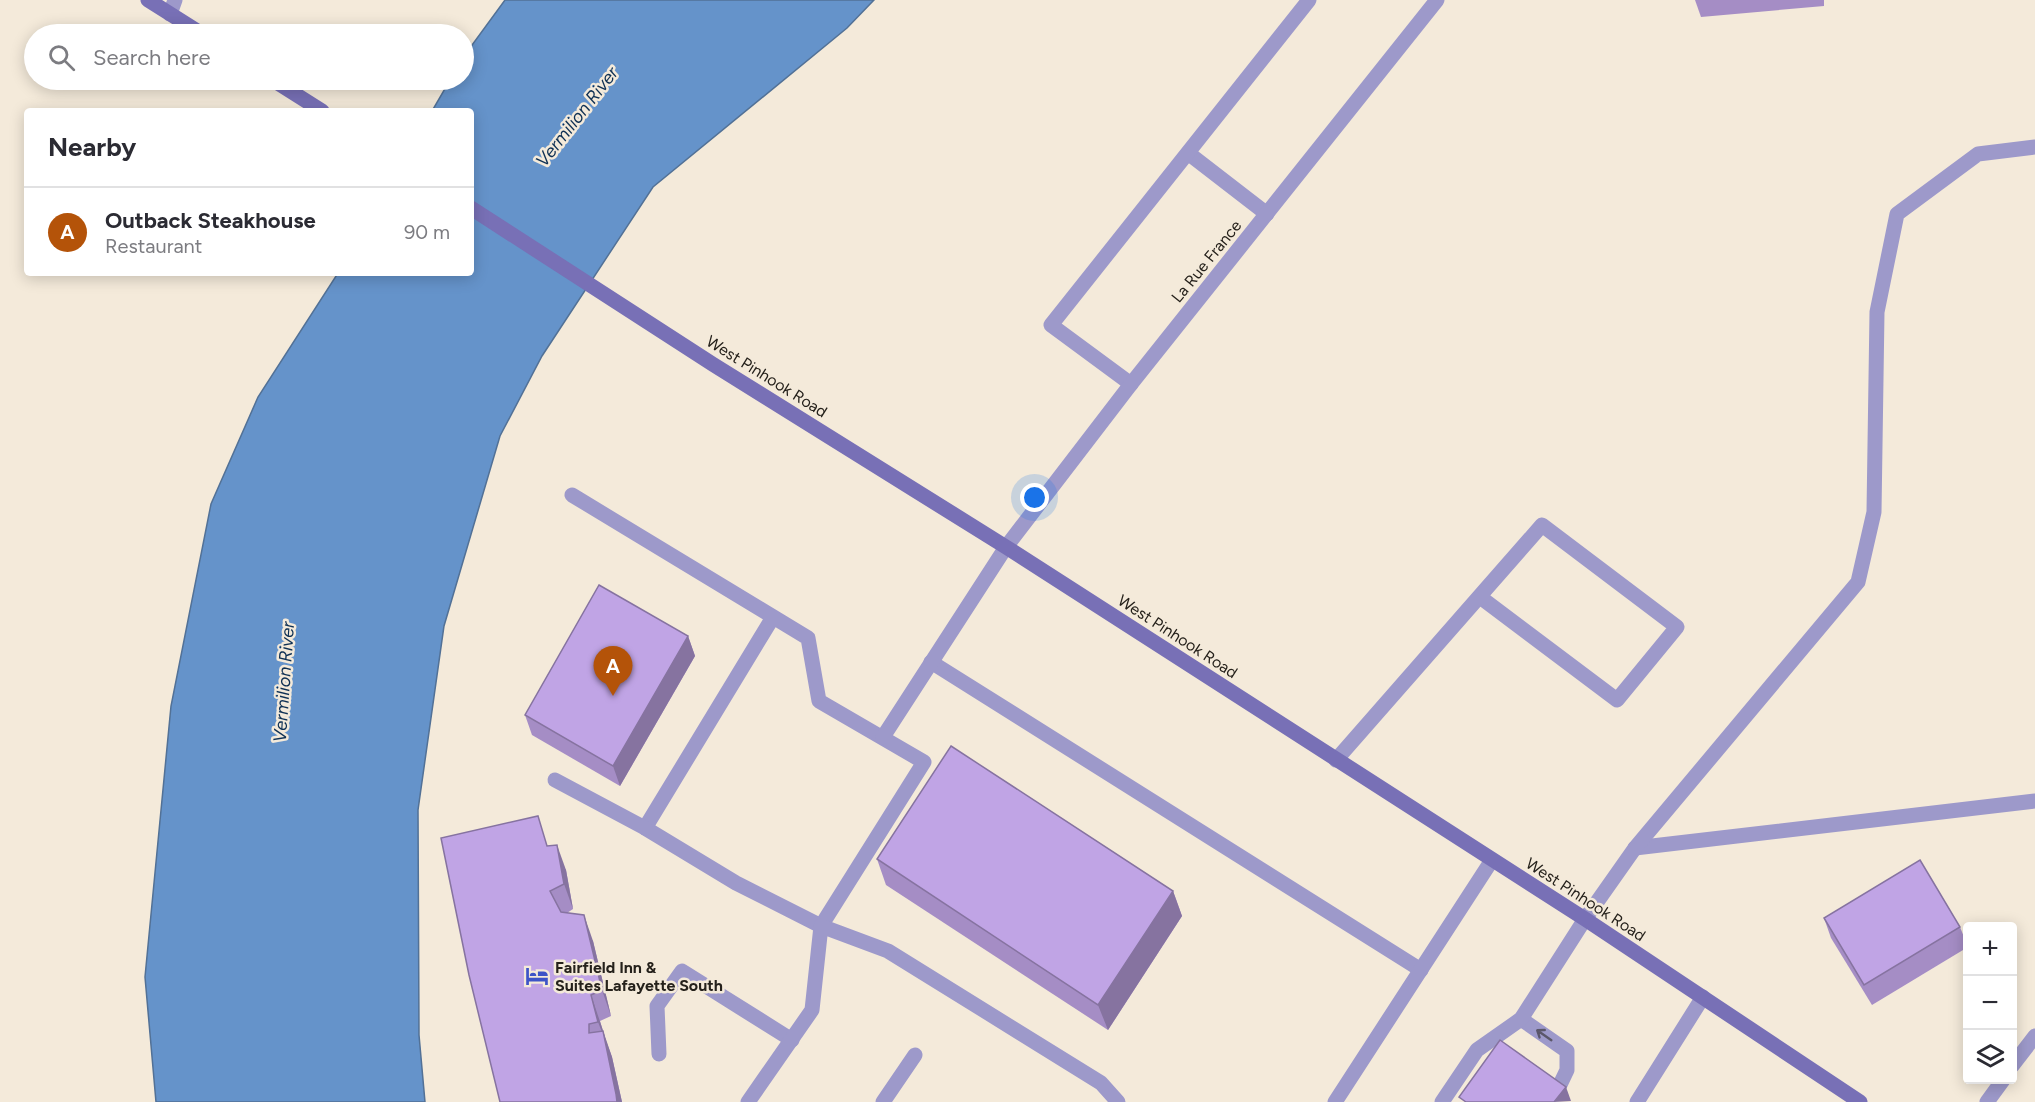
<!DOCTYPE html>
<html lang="en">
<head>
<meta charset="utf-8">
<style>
	body { margin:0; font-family:Figtree,sans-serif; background:#f2f2f3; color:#2b2b33 }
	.controls { position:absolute; right:18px; bottom:18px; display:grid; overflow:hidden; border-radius:6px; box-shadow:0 3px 15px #0003 }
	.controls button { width:54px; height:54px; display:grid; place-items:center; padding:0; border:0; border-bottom:2px solid #e1e1e2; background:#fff; color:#2b2b33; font:30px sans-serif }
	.you { position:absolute; left:1035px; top:498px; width:21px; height:21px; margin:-15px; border:4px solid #fff; border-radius:50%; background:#1a73e8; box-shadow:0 0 0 9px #1a73e833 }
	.badge { display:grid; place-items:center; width:39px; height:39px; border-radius:50%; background:#b45309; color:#fff; font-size:20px; font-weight:700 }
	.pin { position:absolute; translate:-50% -50px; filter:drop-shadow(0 2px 3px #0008) }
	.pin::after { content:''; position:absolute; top:32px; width:21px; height:18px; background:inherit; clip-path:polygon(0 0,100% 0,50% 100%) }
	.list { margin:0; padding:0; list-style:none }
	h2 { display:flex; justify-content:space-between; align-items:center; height:78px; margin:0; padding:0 24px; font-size:26px }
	h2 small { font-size:20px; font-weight:400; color:#7c7c81 }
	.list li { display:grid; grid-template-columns:39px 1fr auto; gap:18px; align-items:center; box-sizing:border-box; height:90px; padding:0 24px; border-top:2px solid #e1e1e2 }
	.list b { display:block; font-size:22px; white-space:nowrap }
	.list p { margin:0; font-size:20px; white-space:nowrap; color:#7c7c81 }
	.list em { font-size:20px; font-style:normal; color:#7c7c81 }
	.icon { flex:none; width:33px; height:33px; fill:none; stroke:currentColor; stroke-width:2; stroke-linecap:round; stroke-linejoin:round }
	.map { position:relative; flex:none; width:2035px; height:1102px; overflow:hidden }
	.search { position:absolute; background:#fff; box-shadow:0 3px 15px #0003; left:24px; top:24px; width:450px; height:66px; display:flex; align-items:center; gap:15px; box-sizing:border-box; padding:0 21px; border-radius:33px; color:#7c7c81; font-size:22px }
	.panel { position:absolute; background:#fff; box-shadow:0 3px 15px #0003; left:24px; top:108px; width:450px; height:168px; border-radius:6px }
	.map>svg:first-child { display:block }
	.water { fill:#6593ca; stroke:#527196; stroke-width:1.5 }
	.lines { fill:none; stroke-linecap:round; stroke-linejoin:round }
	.service { stroke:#9d99ca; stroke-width:15 }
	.minor { stroke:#9d99ca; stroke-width:15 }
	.secondary { stroke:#7870b6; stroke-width:15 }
	.wall { fill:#a58dc5 }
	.shaded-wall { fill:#8673a0 }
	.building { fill:#c0a4e5; stroke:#8673a0; stroke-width:1.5 }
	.oneway { stroke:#5b576a }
	.labels { text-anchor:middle; stroke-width:5; stroke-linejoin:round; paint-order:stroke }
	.street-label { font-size:16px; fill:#25211b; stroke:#f4eada }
	.poi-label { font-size:16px; font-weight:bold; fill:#25211b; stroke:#f4eada; text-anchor:start }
	.water-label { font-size:18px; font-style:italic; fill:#0e3054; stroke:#f4eada }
</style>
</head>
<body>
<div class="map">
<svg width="2035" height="1102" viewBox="0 0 2035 1102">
	<rect width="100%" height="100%" fill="#f4eada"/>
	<polygon class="water" points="505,0 874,0 847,28 653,187 542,356 500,436 444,626 418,810 419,1035 425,1102 156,1102 145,977 171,706 211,504 258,397 338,273 471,273 471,111 432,111 450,80 464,80 464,56"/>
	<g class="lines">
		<g class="service">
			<polyline points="170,14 175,0"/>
			<polyline points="1188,153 1267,214"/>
			<polyline points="1131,384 1051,325 1309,0"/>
			<polyline points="572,495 808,638 819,701 924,762 821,926 736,883 645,828 773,617"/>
			<polyline points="931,662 1421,970"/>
			<polyline points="883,737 1006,547"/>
			<polyline points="1336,760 1542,525 1677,627 1617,700 1480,597"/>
			<polyline points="555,780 645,828"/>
			<polyline points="1635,848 2035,801"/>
			<polyline points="1521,1019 1567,1051 1567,1070 1557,1091"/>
			<polyline points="659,1054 657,1006 682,971 792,1040"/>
			<polyline points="2012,1066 2035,1036"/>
			<polyline points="748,1102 812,1010 821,926 888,951 1101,1083 1118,1102"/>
			<polyline points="883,1102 915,1055"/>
			<polyline points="1335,1102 1492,860"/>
			<polyline points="1442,1102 1477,1050 1521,1019 1585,919 1635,848 1858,582 1874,512 1877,312 1897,214 1978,154 2035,147"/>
			<polyline points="1637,1102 1703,997"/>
			<polyline points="1987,1102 2003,1080"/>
		</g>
		<polyline class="minor" points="1006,547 1131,384 1437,0"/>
		<g class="secondary">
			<polyline points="148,0 202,34"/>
			<polyline points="273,80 322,111"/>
			<polyline points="471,208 714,365 1006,547 1585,919 1860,1102"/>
		</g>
	</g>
	<g class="wall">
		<polygon points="1695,0 1824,0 1824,6 1701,17"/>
		<polygon points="688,636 695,656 620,786 532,735 525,715"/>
		<polygon points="548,846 566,870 573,909 567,913 593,941 611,1016 600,1021 604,1035 612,1057 622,1102 500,1102"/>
		<polygon points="877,859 1173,891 1182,916 1108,1030 886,885"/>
		<polygon points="1824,918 1960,927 1968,947 1872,1005 1831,938"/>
	</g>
	<g class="shaded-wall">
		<polygon points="688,636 695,656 620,786 613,766"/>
		<polygon points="557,845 566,870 573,909 564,884"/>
		<polygon points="1173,891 1182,916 1108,1030 1098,1005"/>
		<polygon points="584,915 593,941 611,1016 602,990"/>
		<polygon points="591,995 612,1057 622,1102 617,1102 605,1040 598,1022"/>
		<polygon points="1566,1087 1571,1101 1554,1102"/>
	</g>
	<g class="building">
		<polygon points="599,585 688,636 613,766 525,715"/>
		<polygon points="951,746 1173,891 1098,1005 877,859"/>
		<polygon points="538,816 547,846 557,845 564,884 550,891 561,912 584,915 602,990 591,995 598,1022 589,1024 589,1033 603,1031 616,1094 617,1102 500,1102 469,975 441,838"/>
		<polygon points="1920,860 1960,927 1864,985 1824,918"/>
		<polygon points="1500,1040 1566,1087 1554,1102 1466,1102 1459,1097"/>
	</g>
	<defs><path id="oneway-shaft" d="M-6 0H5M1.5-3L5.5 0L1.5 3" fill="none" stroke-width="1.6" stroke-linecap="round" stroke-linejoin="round" transform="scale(1.5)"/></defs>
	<use class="oneway" href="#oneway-shaft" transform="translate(1544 1035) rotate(-145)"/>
	<defs>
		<g id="hotel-bare" transform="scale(1.8)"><path d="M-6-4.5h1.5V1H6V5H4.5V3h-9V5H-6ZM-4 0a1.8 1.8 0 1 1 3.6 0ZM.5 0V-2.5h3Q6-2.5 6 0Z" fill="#3d54c7" stroke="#f4eada" stroke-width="2.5" paint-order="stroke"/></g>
	</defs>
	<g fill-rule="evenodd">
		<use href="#hotel-bare" x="537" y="976"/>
	</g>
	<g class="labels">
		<g class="street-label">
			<text transform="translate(1206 261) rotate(-51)" y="6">La Rue France</text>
			<text transform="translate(767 376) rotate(32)" y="6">West Pinhook Road</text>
			<text transform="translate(1178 636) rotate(33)" y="6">West Pinhook Road</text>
			<text transform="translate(1586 899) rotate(33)" y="6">West Pinhook Road</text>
		</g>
		<g class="poi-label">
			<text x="555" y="973">Fairfield Inn &amp;<tspan x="555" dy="18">Suites Lafayette South</tspan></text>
		</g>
		<g class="water-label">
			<text transform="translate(577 117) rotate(-52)" y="6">Vermilion River</text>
			<text transform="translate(284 682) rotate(-86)" y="6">Vermilion River</text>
		</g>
	</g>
</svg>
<div class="controls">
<button>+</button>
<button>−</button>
<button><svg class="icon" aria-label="layers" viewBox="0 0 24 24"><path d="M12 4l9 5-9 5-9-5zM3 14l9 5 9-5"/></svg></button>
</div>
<div class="you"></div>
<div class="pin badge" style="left:613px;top:696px">A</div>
<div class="search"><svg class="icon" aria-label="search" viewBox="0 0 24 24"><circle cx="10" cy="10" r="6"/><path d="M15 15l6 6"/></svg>Search here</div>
<section class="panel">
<h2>Nearby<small></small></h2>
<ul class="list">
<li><span class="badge">A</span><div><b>Outback Steakhouse</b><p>Restaurant</p></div><em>90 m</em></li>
</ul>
</section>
</div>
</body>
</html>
